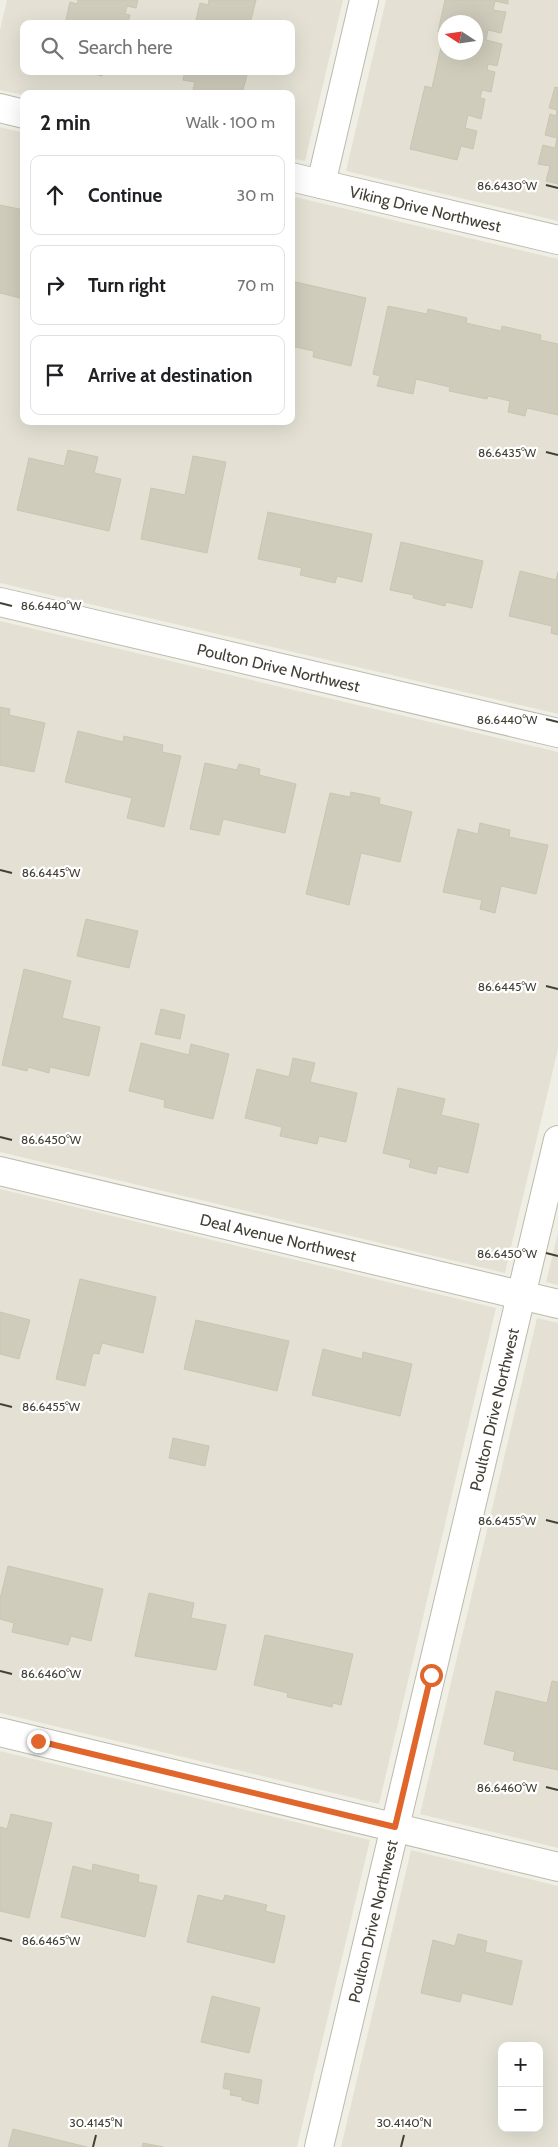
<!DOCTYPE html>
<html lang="en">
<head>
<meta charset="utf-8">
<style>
	body { margin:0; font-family:Cabin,sans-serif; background:#f2f2f2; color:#202124 }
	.controls { position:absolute; right:15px; bottom:15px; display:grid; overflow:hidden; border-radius:10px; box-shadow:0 5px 20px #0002 }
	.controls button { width:45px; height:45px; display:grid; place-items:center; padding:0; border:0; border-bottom:1px solid #e0e0e0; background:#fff; color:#202124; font:25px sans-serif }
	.compass { position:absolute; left:438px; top:15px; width:45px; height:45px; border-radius:50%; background:#fff; box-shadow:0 5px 20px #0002; rotate:282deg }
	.stop { position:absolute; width:15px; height:15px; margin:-11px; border:4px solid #e0662c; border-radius:50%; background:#fff }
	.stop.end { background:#e0662c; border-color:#fff; box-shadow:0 1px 5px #0008 }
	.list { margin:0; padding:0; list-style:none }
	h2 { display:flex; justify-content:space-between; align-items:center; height:65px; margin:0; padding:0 20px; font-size:21px }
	h2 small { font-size:16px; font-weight:400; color:#757577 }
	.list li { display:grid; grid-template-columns:32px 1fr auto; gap:15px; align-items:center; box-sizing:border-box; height:80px; margin:0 10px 10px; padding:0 10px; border:1px solid #e0e0e0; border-radius:10px }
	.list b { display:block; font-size:19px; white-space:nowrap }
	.list em { font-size:16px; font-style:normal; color:#757577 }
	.icon { flex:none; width:28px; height:28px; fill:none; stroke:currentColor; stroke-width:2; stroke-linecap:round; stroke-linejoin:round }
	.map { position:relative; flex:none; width:558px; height:2147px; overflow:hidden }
	.search { position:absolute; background:#fff; box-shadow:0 5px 20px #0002; left:20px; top:20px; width:275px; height:55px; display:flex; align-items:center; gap:12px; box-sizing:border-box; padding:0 18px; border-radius:10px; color:#757577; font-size:19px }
	.panel { position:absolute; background:#fff; box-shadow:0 5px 20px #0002; left:20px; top:90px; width:275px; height:335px; border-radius:10px }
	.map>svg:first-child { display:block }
	.residential { fill:#e4e1d4; fill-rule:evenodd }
	.building { fill:#d0ccbc; stroke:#cac5b0; fill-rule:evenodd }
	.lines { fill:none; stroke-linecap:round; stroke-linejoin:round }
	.street-casing { stroke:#bdbaac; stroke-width:30 }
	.street { stroke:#fff; stroke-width:28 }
	.route { stroke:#e0662c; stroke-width:6 }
	.ticks { fill:none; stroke:#423f35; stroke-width:2 }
	.labels { text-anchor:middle; stroke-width:4.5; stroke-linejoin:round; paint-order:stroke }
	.street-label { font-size:16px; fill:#423f35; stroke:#fff }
	.ticks-label { font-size:12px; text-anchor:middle; fill:#423f35; stroke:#fff; stroke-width:4.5; stroke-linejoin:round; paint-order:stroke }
</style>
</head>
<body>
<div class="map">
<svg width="558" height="2147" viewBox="0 0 558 2147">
	<rect width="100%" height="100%" fill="#f0efe5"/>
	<g class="residential">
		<path d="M 7,0 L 343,0 L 305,161 L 291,158 L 291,94 L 24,95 L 0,90 L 0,30 ZM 24,24 L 291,24 L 291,71 L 24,71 Z"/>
		<path d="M 386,0 L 558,0 L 558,221 L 346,171 ZM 446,22 L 476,22 L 476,52 L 446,52 Z"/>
		<polygon points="0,127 24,133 24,421 291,421 291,196 558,259 558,714 0,583"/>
		<polygon points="0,621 558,752 558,1049 505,1273 0,1152"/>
		<polygon points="0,1189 496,1308 379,1804 0,1713"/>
		<polygon points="558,1233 558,1285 546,1282"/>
		<polygon points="537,1318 558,1323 558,1848 420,1814"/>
		<polygon points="0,1751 370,1840 297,2147 0,2147"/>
		<path d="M 411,1850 L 558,1886 L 558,2147 L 341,2147 ZM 502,2046 L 539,2046 L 539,2128 L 502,2128 Z"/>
	</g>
	<g class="building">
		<polygon points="78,0 138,0 136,8 127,6 125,14 130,15 128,24 65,24 70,2 77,4"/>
		<polygon points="209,0 256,0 250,24 195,24 200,3 208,5"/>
		<path d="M 445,0 L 508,0 L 508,4 L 495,1 L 493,10 L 506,12 L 501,33 L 488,30 L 486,40 L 502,44 L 497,66 L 488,64 L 487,70 L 495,72 L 491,92 L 482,90 L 480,98 L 485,99 L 481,119 L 468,115 L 465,128 L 477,131 L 473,149 L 461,146 L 457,160 L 410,149 L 425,86 L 432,88 L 444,34 L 438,32 ZM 446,22 L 476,22 L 476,52 L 446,52 Z"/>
		<polygon points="84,71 103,71 102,76"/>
		<polygon points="185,71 248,71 242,94 192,94 195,82 183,80"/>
		<polygon points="555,87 558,88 558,184 546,181 550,166 538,164 543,145 555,148 557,138 545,135 550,114 556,116 557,110 549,108"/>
		<polygon points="0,205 24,210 24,299 0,293"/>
		<polygon points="291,281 366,298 351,366 313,357 314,351 291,346"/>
		<polygon points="388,306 427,314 428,309 467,318 466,323 501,331 502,326 541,335 540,340 558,344 558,415 527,408 525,416 508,412 510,401 488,396 487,399 449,391 450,387 416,379 413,394 377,386 380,376 373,374"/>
		<polygon points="68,450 98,457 94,473 121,479 109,531 17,510 29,458 64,466"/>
		<polygon points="193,456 226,462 207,553 141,539 151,488 185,495"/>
		<polygon points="268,512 372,534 362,582 337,576 335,583 300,575 302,568 258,559"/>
		<polygon points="401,542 483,561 472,608 446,602 445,606 413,598 414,595 390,590"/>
		<polygon points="520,571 556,580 558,572 558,635 551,633 552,626 509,616"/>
		<polygon points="0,707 10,709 9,715 45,723 34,772 0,765"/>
		<polygon points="78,731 123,742 124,736 163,745 162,752 181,756 164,827 127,818 132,798 65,782"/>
		<polygon points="205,763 237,770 239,764 260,769 259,775 296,784 285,833 223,819 219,835 190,829"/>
		<polygon points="351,792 380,798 379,804 412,812 400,862 361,853 349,905 306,894 330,793 350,797"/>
		<polygon points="480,823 510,830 509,837 548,845 536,894 501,886 495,913 480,909 482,900 443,892 458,829 478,834"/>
		<polygon points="86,919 138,931 129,968 77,956"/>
		<polygon points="24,969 71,981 62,1018 100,1027 89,1076 50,1067 49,1073 28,1067 27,1071 2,1065"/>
		<polygon points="161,1009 185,1015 180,1039 155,1034"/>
		<polygon points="141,1043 189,1055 191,1044 229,1054 213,1119 164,1107 165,1100 129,1091"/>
		<polygon points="293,1058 315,1063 310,1082 357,1093 346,1142 319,1136 317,1144 280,1136 282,1127 245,1118 257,1069 289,1077"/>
		<polygon points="398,1088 445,1099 441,1115 479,1124 468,1173 438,1166 436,1174 409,1167 411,1160 383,1153"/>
		<polygon points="80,1279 156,1297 143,1353 102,1343 99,1354 93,1353 85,1386 56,1379"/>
		<polygon points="0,1312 30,1320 19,1359 0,1354"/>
		<polygon points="196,1320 289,1341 277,1391 184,1369"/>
		<polygon points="323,1349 362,1359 363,1352 412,1364 400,1416 312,1395"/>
		<polygon points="173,1438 209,1446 205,1466 169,1458"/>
		<polygon points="8,1566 103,1589 91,1641 71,1636 68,1645 12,1632 14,1623 0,1619 0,1599"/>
		<polygon points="149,1593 194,1603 191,1618 226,1625 216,1670 135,1656"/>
		<polygon points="265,1635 353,1654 341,1705 333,1703 332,1707 287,1697 288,1693 254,1685"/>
		<polygon points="552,1681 558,1682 558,1770 513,1760 515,1752 484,1744 496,1691 547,1703"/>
		<polygon points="11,1814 52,1823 29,1918 0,1911 0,1827 7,1829"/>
		<polygon points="93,1864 139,1875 138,1882 157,1886 145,1937 61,1917 73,1866 92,1871"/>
		<polygon points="198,1895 223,1901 225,1895 267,1905 265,1911 285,1916 274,1963 187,1942"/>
		<polygon points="458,1934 487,1941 485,1952 522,1961 512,2005 462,1993 460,2002 421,1993 433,1940 455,1946"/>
		<polygon points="212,1996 260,2008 249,2053 201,2042"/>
		<polygon points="225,2073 262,2080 258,2104 242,2100 242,2097 230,2095 231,2090 223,2088"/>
		<polygon points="13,2129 87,2147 8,2147"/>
		<polygon points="143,2143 163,2147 142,2147"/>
	</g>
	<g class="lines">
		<g class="street-casing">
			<g id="street">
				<polyline points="0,108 24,114"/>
				<path id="s1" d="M 291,177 L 558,240"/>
				<polyline points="321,184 364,0"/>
				<path id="s2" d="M 0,602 L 558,733"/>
				<path id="s3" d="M 0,1171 L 558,1304"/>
				<polyline points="0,1732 558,1867"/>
				<path id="s4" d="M 319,2147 L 558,1140"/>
			</g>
		</g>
		<use href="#street" class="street"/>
	</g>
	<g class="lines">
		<polyline class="route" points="38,1741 395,1827 431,1675"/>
	</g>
	<path class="ticks" d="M 546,185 L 558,188M 546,452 L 558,455M 0,603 L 12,606M 546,719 L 558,722M 0,870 L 12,873M 546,986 L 558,989M 0,1137 L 12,1140M 546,1253 L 558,1256M 0,1404 L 12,1407M 546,1520 L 558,1523M 0,1671 L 12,1674M 546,1787 L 558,1790M 0,1938 L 12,1941M 93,2147 L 96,2135M 401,2147 L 404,2135"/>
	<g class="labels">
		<g class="street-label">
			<text dy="6" stroke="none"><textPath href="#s1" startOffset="138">Viking Drive Northwest</textPath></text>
			<text dy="6" stroke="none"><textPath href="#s2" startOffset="286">Poulton Drive Northwest</textPath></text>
			<text dy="6" stroke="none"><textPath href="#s3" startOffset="286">Deal Avenue Northwest</textPath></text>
			<text dy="6" stroke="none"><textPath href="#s4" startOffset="758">Poulton Drive Northwest</textPath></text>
			<text dy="6" stroke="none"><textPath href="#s4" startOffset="232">Poulton Drive Northwest</textPath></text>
		</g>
	</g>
	<g class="ticks-label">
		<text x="507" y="190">86.6430°W</text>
		<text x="507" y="457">86.6435°W</text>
		<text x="51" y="610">86.6440°W</text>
		<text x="507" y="724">86.6440°W</text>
		<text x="51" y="877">86.6445°W</text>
		<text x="507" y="991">86.6445°W</text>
		<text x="51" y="1144">86.6450°W</text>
		<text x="507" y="1258">86.6450°W</text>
		<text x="51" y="1411">86.6455°W</text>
		<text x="507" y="1525">86.6455°W</text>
		<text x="51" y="1678">86.6460°W</text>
		<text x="507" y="1792">86.6460°W</text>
		<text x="51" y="1945">86.6465°W</text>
		<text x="96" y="2127">30.4145°N</text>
		<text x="404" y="2127">30.4140°N</text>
	</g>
</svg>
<div class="controls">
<button>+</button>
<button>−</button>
</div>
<svg class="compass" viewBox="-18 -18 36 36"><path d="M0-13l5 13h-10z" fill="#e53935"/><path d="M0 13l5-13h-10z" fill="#757577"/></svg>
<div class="stop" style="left:431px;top:1675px"></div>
<div class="stop end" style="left:38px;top:1741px"></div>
<div class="search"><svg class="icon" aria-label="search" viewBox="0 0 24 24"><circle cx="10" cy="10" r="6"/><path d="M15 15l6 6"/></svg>Search here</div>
<section class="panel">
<h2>2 min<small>Walk · 100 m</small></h2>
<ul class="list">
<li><svg class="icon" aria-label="ahead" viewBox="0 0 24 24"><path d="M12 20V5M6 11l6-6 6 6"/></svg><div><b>Continue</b></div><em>30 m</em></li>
<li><svg class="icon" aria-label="right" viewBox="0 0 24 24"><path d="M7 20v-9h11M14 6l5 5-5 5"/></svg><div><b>Turn right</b></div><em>70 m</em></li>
<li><svg class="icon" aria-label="arrive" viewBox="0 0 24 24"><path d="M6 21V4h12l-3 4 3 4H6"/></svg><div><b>Arrive at destination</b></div></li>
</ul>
</section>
</div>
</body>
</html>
